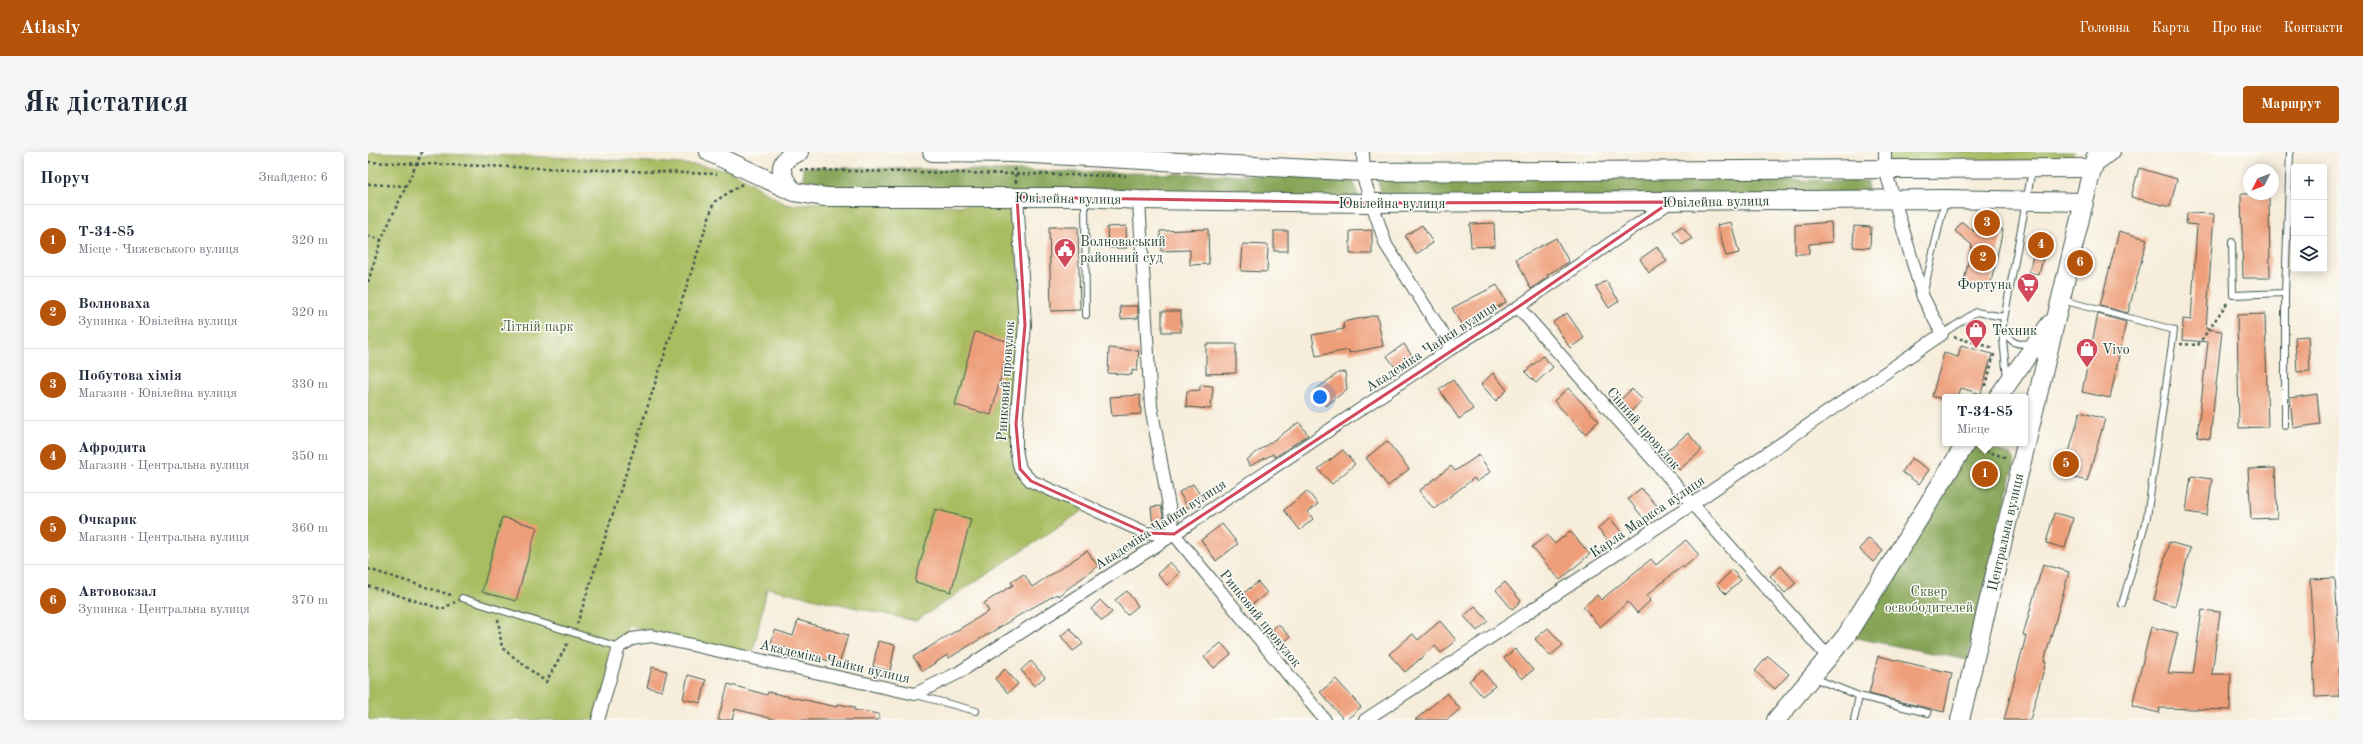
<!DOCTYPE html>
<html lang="uk">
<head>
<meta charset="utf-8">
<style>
	body { margin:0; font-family:"Old Standard TT",serif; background:#f6f6f7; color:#1f2937 }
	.controls { position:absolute; right:12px; top:12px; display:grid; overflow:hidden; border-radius:4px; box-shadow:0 2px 10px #0003 }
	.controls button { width:36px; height:36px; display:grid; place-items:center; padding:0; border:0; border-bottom:1px solid #e0e1e3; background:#fff; color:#1f2937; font:20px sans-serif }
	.compass { position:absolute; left:1875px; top:12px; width:36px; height:36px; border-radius:50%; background:#fff; box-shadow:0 2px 10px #0003; rotate:228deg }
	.you { position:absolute; left:952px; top:245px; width:14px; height:14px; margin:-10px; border:3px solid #fff; border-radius:50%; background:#1a73e8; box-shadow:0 0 0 6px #1a73e833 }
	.badge { display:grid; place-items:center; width:26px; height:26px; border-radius:50%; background:#b45309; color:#fff; font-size:13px; font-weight:700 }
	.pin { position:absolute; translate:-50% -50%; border:2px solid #fff; box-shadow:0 1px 4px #0006 }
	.popup { position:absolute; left:1574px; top:242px; width:86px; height:52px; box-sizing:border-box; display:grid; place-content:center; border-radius:4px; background:#fff; filter:drop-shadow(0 1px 3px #0005); font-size:13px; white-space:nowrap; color:#747a83 }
	.popup b { font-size:15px; color:#1f2937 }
	.popup::after { content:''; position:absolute; left:50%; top:100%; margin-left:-8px; border:8px solid transparent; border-top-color:#fff }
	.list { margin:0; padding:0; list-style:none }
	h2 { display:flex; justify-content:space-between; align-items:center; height:52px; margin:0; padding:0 16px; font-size:17px }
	h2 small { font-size:13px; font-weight:400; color:#747a83 }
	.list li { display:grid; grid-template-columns:26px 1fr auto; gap:12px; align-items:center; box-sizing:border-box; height:72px; padding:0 16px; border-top:1px solid #e0e1e3 }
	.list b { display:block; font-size:15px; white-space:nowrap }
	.list p { margin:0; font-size:13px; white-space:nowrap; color:#747a83 }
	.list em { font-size:13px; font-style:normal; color:#747a83 }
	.icon { flex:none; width:22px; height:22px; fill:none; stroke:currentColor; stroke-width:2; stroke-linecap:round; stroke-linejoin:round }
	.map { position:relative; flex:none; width:1971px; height:568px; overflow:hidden; border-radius:4px }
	header { display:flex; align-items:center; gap:24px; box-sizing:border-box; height:56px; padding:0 20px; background:#b45309; color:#fff }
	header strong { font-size:19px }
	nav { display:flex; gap:22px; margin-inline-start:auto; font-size:14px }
	.intro { display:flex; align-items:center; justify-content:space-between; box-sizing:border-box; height:96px; padding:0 24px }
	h1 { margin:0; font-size:28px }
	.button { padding:10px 18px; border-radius:4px; background:#b45309; color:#fff; font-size:14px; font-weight:700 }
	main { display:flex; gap:24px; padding:0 24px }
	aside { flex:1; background:#fff; border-radius:4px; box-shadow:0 2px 10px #0003 }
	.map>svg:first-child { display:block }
	.green { fill:#a9bc60; stroke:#647c4a }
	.forest { fill:#86a456; stroke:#527045 }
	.building { fill:#ee9e79 }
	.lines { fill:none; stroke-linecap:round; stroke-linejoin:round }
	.lane-casing { stroke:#3f574d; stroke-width:8 }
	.street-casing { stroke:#3f574d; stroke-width:14 }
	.secondary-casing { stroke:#3f574d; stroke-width:20 }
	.path { stroke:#3f574d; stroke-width:2.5; stroke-dasharray:3 3; stroke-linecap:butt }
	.lane { stroke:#fff; stroke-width:6 }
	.street { stroke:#fff; stroke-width:12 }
	.secondary { stroke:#fff; stroke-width:18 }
	.marked { fill:none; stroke:#d1495b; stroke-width:3; stroke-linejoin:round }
	.labels { text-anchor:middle; stroke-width:3; stroke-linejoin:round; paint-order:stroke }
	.street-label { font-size:14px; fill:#1f3d34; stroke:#fdfcf7 }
	.poi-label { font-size:14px; fill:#1f3d34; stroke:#fdfcf7; text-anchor:start }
	.park-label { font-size:14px; fill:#486341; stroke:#fdfcf7 }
</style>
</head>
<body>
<header>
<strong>Atlasly</strong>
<nav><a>Головна</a><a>Карта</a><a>Про нас</a><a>Контакти</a></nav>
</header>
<div class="intro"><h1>Як дістатися</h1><a class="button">Маршрут</a></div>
<main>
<aside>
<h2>Поруч<small>Знайдено: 6</small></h2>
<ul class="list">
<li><span class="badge">1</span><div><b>Т-34-85</b><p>Місце · Чижевського вулиця</p></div><em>320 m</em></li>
<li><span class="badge">2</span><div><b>Волноваха</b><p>Зупинка · Ювілейна вулиця</p></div><em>320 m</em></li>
<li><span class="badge">3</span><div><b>Побутова хімія</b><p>Магазин · Ювілейна вулиця</p></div><em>330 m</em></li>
<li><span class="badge">4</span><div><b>Афродита</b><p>Магазин · Центральна вулиця</p></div><em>350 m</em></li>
<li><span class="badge">5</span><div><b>Очкарик</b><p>Магазин · Центральна вулиця</p></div><em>360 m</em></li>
<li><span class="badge">6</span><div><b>Автовокзал</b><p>Зупинка · Центральна вулиця</p></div><em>370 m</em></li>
</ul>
</aside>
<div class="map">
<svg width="1971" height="568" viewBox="0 0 1971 568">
	<rect width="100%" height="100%" fill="#fdfcf7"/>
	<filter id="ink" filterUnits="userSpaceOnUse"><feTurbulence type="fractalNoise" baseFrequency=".025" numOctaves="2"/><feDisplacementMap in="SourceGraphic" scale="8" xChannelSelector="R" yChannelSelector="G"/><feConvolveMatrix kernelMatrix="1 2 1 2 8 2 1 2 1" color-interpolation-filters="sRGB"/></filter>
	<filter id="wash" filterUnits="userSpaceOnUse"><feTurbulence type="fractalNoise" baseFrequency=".012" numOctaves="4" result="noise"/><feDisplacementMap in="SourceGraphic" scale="16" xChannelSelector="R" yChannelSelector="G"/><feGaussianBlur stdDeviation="0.9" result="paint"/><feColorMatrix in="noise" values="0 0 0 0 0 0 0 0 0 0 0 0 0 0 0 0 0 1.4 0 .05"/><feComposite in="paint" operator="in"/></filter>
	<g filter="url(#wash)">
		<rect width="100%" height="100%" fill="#f6edda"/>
		<g class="green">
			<polygon points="0,0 212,6 331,13 362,18 419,53 457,50 642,55 657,173 652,317 720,355 548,469 399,436 384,505 261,474 251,495 229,568 0,568"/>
			<polygon points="1517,0 1707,0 1701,7 1692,9 1517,10"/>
		</g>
		<g class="forest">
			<polygon points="435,15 984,25 992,48 435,43"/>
			<polygon points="1008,23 1500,29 1499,48 1015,46"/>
			<polygon points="1611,293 1642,302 1647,309 1599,508 1478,484 1605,294"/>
		</g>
		<g id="blocks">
			<g class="building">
				<polygon points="1771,16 1809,27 1802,55 1763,45"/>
				<polygon points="1873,42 1901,42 1902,126 1875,126"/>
				<polygon points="1819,61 1846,62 1838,177 1854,179 1842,287 1829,285 1840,190 1814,188 1815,167 1823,168 1829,73 1818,72"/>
				<polygon points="1363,70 1371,101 1358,104 1349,73"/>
				<polygon points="1463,70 1464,90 1441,92 1441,102 1427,102 1427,73"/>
				<polygon points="1594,70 1607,80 1609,72 1635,78 1621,139 1595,133 1604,93 1587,79"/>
				<polygon points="1126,71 1127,94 1103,95 1102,72"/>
				<polygon points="1054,73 1065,91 1048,102 1037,84"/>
				<polygon points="758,74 759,96 740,96 739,75"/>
				<polygon points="1314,74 1324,87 1314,93 1305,80"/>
				<polygon points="1486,74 1503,75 1502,96 1485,95"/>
				<polygon points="681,75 710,75 712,158 683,159"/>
				<polygon points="840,77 841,112 822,113 822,98 793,99 792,79"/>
				<polygon points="1004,78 1004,102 982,102 982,79"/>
				<rect x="906" y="79" width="14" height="20"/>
				<polygon points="1751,79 1779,87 1760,161 1732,154"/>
				<polygon points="1670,84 1680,86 1671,123 1661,120"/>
				<polygon points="1188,86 1201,110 1179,123 1180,125 1163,137 1148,107"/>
				<polygon points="875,92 900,93 899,120 873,119"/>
				<polygon points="1289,95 1299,109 1281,121 1272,107"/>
				<polygon points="1238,129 1251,149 1241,156 1228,135"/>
				<polygon points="1129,133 1138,150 1095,175 1084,156"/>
				<polygon points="752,154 770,154 770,166 753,167"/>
				<rect x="794" y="159" width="19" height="21"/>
				<polygon points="1199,161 1216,186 1202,196 1185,170"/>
				<polygon points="1730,162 1758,170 1742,246 1714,240"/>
				<polygon points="1897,162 1900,275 1871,276 1869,163"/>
				<polygon points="1009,163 1015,194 981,201 981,198 948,204 944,183 976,177 975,170"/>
				<polygon points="607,180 642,190 623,263 587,253"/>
				<polygon points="1940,184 1942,219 1929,220 1927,185"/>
				<polygon points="838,192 868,192 868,221 838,222"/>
				<polygon points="1036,192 1046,207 1030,219 1019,204"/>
				<polygon points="1593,193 1624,202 1613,242 1593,236 1590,245 1577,245 1577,248 1564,244 1576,201 1590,205"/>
				<polygon points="741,196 771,199 769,219 764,218 764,223 740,221"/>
				<polygon points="1175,204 1185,215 1168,231 1157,220"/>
				<polygon points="977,220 979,237 958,254 946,239 970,221"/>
				<polygon points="1125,221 1139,238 1128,249 1113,232"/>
				<polygon points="1085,228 1105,257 1091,267 1071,237"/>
				<polygon points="832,233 845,234 843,257 818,255 819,239 832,238"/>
				<polygon points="1200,236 1231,269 1217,282 1186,249"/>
				<polygon points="1264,237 1275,248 1263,259 1252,248"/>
				<polygon points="1949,242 1952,272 1925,276 1922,246"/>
				<polygon points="772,243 773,262 744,264 742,245"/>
				<polygon points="1712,260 1737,267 1719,329 1695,323"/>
				<polygon points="931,270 940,283 907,305 905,302 882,314 878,308"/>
				<polygon points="1320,281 1334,298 1311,318 1296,301"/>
				<polygon points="1019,289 1041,317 1020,334 998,306"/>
				<polygon points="975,298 987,312 964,332 950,317"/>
				<polygon points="1111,303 1122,320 1109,330 1106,326 1066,357 1051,339 1083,314 1087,319"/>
				<polygon points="1544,306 1561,318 1551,332 1534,320"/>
				<polygon points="1907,316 1909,366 1883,367 1880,317"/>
				<polygon points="1823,324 1844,327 1839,363 1818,360"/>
				<polygon points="825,332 835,347 820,356 811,340"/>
				<polygon points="1273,336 1291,356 1277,368 1260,347"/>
				<polygon points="939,339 950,352 940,360 945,367 932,378 916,358"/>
				<polygon points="793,354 797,373 785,374 783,355"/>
				<polygon points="567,357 603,367 583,440 547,430"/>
				<polygon points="1686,361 1705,366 1697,396 1678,391"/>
				<polygon points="134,365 169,375 148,449 114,440"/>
				<polygon points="1242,366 1255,382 1243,392 1230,377"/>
				<polygon points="854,372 870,392 848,409 833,388"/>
				<polygon points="1202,379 1222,402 1192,428 1164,395 1179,383 1187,392"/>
				<polygon points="1501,386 1515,399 1505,410 1491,397"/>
				<polygon points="1318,388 1331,403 1315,416 1314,414 1279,443 1283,448 1269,461 1260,450 1232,475 1215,455 1229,443 1233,448 1283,407 1288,413"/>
				<polygon points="1801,390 1822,396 1807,454 1786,448"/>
				<polygon points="719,399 730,414 690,444 689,442 660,458 581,506 579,503 555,519 545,505 621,459 616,451 645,433 643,430 656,422 664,435"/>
				<polygon points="802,410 812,421 799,433 789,422"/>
				<polygon points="1675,412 1701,420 1676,510 1678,510 1662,568 1636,568 1658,484 1655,483"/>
				<polygon points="1413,414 1428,431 1417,441 1402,424"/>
				<polygon points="1364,418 1373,428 1358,442 1349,433"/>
				<polygon points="1967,426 1971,489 1971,544 1947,545 1942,427"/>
				<polygon points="890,430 899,441 882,454 873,443"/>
				<polygon points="1137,430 1153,449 1144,457 1128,438"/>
				<polygon points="759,439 770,454 759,463 747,448"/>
				<polygon points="732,448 744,460 734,469 723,457"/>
				<polygon points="1107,454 1120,469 1109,479 1096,464"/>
				<polygon points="1834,458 1852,460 1844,522 1863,522 1862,558 1792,556 1791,561 1764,554 1783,475 1810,481 1800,521 1825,522"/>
				<polygon points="430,468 480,483 471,512 403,492 407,478 425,484"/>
				<polygon points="1072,469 1088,488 1073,501 1067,494 1037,520 1021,502 1045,482 1050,488"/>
				<polygon points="910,472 922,485 911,494 900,482"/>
				<polygon points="702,476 715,492 705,499 693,484"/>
				<polygon points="1180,476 1195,493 1182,504 1167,487"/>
				<polygon points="510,489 527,493 522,519 505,515"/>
				<polygon points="853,491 863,502 846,516 836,505"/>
				<polygon points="1147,497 1165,518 1154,527 1136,506"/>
				<polygon points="1400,504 1421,522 1407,537 1387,519"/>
				<polygon points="1510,504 1584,521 1576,560 1501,542"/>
				<polygon points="663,509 677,525 666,534 653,518"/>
				<polygon points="284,515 299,519 294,539 279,535"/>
				<polygon points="637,517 650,532 640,541 627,527"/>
				<polygon points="1114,518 1127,534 1114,544 1101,529"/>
				<polygon points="320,523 338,528 333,551 315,547"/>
				<polygon points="968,527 993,555 978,568 976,568 952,540"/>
				<polygon points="360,532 399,543 400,540 469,555 470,552 486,555 486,558 511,562 511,568 409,568 367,557 364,568 350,568"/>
				<polygon points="1079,541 1092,557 1079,568 1047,568"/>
			</g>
		</g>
	</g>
	<g filter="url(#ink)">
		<use href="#blocks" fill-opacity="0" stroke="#3f574d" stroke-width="1"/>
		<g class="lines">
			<g class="lane-casing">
				<g id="lane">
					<polyline points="717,47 718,163"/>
					<polyline points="1864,90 1865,143 1917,141"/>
					<polyline points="1556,139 1577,49"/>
					<polyline points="1694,148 1806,178 1779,365 1754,452"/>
					<path d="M 1634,178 C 1643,190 1649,195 1664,190"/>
					<polyline points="1574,182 1608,160 1636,165"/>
					<polyline points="1639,226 1634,178 1664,18"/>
					<polyline points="1917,274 1917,141 1922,0"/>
					<polyline points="94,446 251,495"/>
					<polyline points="1446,526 1491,544 1486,568"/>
					<polyline points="548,543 608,559"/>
					<polyline points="1491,544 1560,561"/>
				</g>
			</g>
			<g class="street-casing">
				<g id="street">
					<polyline points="995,0 996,28 1018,93 1084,196"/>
					<polyline points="1725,16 1746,0"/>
					<polyline points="649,45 657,173 648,272 648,298 652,317 663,329 778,381 806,382"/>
					<polyline points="771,48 783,254 806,382 957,568"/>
					<polyline points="1150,155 1460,505"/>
					<polyline points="230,568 251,495 264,487 283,484 547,542 590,521 806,382 1084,196 1150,155 1302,50"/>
					<polyline points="997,568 1323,353 1574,182 1555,145 1517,17 1517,0"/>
				</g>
			</g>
			<g class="secondary-casing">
				<g id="secondary">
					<polyline points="341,0 426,40 458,45 717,45 771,48 1002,51 1578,47 1716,50"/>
					<polyline points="564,0 646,1 996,20 1725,16"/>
					<path d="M 426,40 C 412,24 406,9 431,0"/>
					<polyline points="1630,245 1682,172"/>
					<polyline points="1408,568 1478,484 1598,291"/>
					<polyline points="1592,568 1716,50 1727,6 1731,0"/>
				</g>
			</g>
			<g class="path">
				<polyline points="0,10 349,22"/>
				<polyline points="647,16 648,31"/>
				<polyline points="432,18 758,24"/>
				<polyline points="0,32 37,34"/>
				<polyline points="0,84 13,88 54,0"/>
				<polyline points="0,130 13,88"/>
				<polyline points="1586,185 1626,196"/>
				<polyline points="1812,192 1830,193 1859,151"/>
				<polyline points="1618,234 1626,202"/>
				<polyline points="1612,297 1639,306"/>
				<polyline points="0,417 86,444"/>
				<polyline points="0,434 74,457 87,450"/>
				<polyline points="130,467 134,496 178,530 201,489"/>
				<polyline points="209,472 346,50 374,32"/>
			</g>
			<use href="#lane" class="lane"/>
			<use href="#street" class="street"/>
			<use href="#secondary" class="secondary"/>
		</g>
	</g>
	<path class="marked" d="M 649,45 L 1002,51 L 1302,50 L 1150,155 L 806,382 L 778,381 L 663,329 L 652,317 L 648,272 L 657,173 Z"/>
	<defs>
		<g id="civic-pin" transform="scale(1.15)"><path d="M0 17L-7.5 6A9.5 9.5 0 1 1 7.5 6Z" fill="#d1495b" stroke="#fdfcf7"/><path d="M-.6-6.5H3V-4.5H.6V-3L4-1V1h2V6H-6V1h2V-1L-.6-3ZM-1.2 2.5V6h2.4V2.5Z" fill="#fff"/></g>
		<g id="supermarket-pin" transform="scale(1.15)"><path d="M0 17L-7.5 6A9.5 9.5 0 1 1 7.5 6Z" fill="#d1495b" stroke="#fdfcf7"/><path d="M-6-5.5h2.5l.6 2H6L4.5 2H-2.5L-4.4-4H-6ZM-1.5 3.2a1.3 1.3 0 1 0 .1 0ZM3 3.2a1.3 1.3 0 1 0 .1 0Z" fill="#fff"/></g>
		<g id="shop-pin" transform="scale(1.15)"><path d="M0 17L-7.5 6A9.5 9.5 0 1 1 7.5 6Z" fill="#d1495b" stroke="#fdfcf7"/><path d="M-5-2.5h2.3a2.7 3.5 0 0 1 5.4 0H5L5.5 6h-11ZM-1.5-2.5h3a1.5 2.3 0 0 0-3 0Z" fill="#fff"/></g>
	</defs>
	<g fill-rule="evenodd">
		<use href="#civic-pin" x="697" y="97"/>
		<use href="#supermarket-pin" x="1660" y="132"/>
		<use href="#shop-pin" x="1608" y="178"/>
		<use href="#shop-pin" x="1719" y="197"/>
	</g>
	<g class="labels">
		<g class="street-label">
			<text transform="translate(700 46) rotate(1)" y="5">Ювілейна вулиця</text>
			<text transform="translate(1348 49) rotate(-1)" y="5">Ювілейна вулиця</text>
			<text x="1024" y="56">Ювілейна вулиця</text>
			<text transform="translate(1063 194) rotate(-33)" y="5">Академіка Чайки вулиця</text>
			<text transform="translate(637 229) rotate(-86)" y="5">Ринковий провулок</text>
			<text transform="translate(1276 276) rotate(49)" y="5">Сінний провулок</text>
			<text transform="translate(1279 364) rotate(-34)" y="5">Карла Маркса вулиця</text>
			<text transform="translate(792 372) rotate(-33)" y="5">Академіка Чайки вулиця</text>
			<text transform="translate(1637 380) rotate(-77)" y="5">Центральна вулиця</text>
			<text transform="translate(893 466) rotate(51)" y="5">Ринковий провулок</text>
			<text transform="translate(467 509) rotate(13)" y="5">Академіка Чайки вулиця</text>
		</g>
		<g class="poi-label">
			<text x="712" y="94">Волноваський<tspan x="712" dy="16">районний суд</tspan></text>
			<text x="1644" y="137" text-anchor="end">Фортуна</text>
			<text x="1624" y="183">Техник</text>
			<text x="1734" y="202">Vivo</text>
		</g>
		<g class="park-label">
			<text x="169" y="179">Літній парк</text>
			<text x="1561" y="444">Сквер<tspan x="1561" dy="16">освободителей</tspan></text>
		</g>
	</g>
</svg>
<div class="controls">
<button>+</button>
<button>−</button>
<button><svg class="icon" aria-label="layers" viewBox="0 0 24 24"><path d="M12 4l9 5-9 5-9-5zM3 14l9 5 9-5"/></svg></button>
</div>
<svg class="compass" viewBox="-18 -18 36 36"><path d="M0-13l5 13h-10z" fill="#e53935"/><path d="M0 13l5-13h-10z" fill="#747a83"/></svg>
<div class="you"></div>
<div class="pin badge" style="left:1617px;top:322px">1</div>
<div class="popup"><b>Т-34-85</b>Місце</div>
<div class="pin badge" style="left:1615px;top:106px">2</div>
<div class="pin badge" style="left:1619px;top:71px">3</div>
<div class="pin badge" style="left:1673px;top:93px">4</div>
<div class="pin badge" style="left:1698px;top:312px">5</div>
<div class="pin badge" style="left:1712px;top:111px">6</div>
</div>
</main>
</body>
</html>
